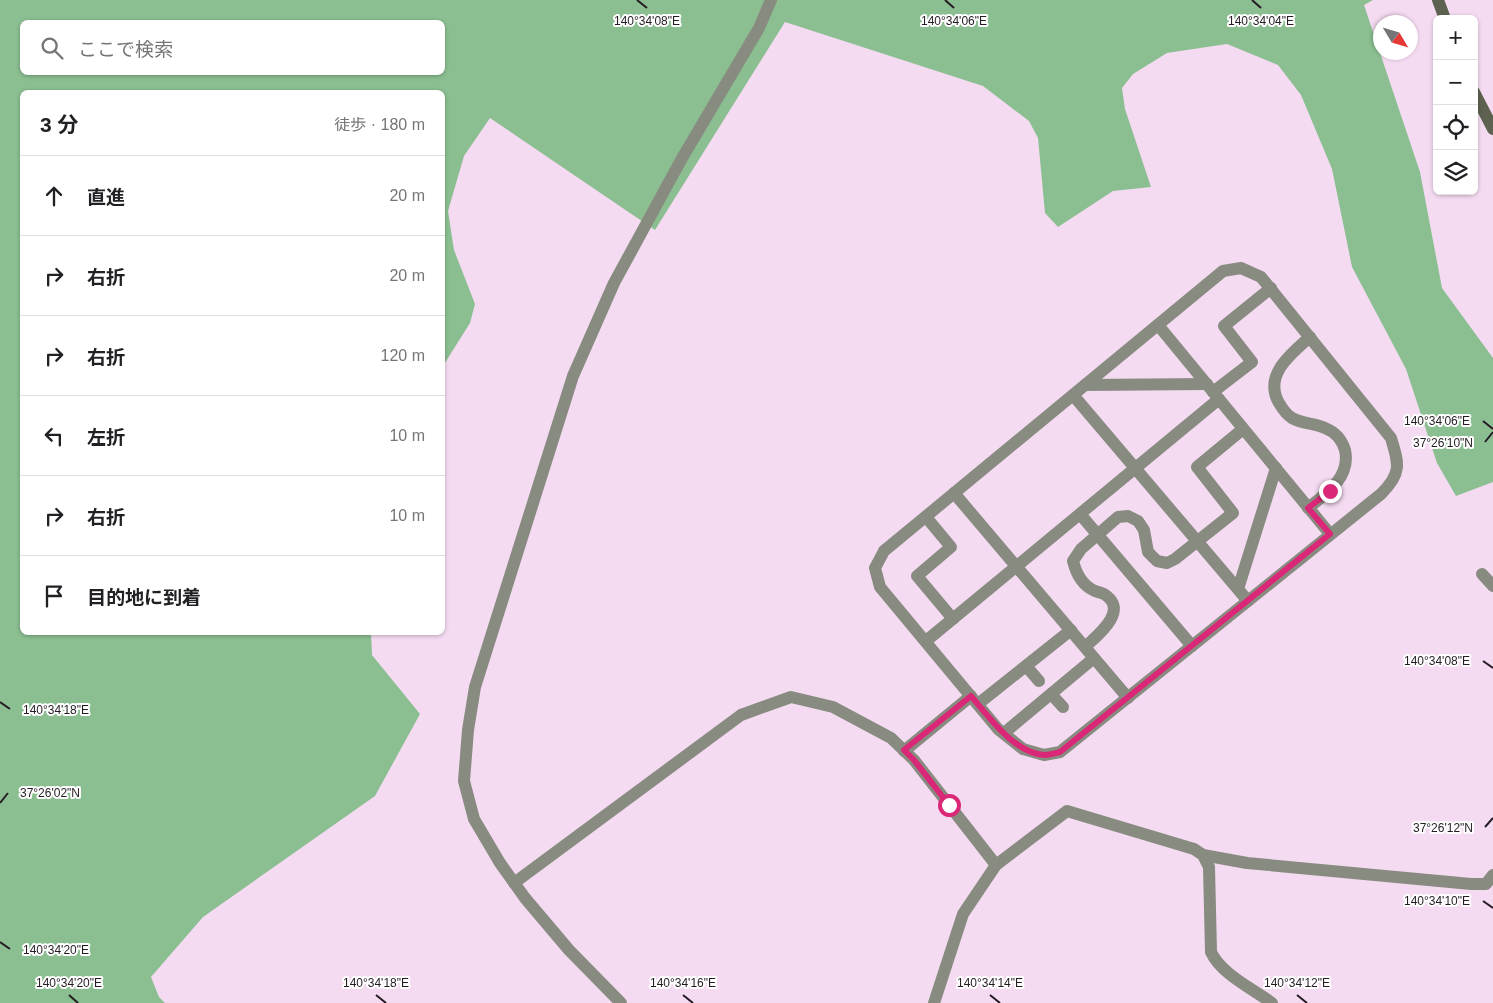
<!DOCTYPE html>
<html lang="ja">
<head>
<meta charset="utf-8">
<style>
	body { margin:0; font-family:Arial,"Noto Sans JP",sans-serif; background:#f6f6f6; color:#202124 }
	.controls { position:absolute; right:15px; top:15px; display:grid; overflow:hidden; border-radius:8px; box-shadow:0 1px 4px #0004 }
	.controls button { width:45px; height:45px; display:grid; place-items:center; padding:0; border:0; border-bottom:1px solid #e0e0e0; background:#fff; color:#202124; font:25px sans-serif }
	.compass { position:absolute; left:1373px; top:15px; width:45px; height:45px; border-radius:50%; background:#fff; box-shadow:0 1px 4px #0004; rotate:128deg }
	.stop { position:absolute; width:15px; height:15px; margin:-11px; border:4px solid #db2777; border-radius:50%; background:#fff }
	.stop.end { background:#db2777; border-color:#fff; box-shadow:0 1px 5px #0008 }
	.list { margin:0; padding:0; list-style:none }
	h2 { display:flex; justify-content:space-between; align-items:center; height:65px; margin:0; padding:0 20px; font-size:21px }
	h2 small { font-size:16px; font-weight:400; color:#757577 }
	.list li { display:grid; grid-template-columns:32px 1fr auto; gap:15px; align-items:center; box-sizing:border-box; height:80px; padding:0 20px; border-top:1px solid #e0e0e0 }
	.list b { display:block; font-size:19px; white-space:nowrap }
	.list em { font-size:16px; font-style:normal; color:#757577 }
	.icon { flex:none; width:28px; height:28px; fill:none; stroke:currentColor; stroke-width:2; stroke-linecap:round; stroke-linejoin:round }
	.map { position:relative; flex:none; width:1493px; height:1003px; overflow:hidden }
	.search { position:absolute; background:#fff; box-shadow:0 1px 4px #0004; left:20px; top:20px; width:425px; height:55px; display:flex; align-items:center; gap:12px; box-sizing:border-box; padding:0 18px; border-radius:8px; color:#757577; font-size:19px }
	.panel { position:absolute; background:#fff; box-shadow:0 1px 4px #0004; left:20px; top:90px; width:425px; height:545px; border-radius:8px }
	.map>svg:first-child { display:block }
	.forest { fill:#8bbf91; fill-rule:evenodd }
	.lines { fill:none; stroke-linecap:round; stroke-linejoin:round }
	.lane { stroke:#888c80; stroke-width:12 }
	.street { stroke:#888c80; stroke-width:12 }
	.secondary { stroke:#5d6250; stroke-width:12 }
	.route { stroke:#db2777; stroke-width:6 }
	.ticks { fill:none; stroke:#241b23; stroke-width:2 }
	.ticks-label { font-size:12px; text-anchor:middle; fill:#241b23; stroke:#fff; stroke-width:4; stroke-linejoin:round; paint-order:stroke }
</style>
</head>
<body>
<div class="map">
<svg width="1493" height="1003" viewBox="0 0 1493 1003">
	<rect width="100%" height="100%" fill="#f5dbf2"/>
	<path class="forest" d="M 0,0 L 1373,0 L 1364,5 L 1420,172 L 1442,288 L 1493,358 L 1493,482 L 1456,496 L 1437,463 L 1406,369 L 1352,267 L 1332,169 L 1301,95 L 1278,65 L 1227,44 L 1167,53 L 1133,74 L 1122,88 L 1125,109 L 1151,187 L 1113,191 L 1058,227 L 1045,213 L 1038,138 L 1029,121 L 983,86 L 785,22 L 655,230 L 490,118 L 464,156 L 448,211 L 454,250 L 475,304 L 470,323 L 443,366 L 442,92 L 22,92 L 22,632 L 371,633 L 372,655 L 420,714 L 375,796 L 203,917 L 151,977 L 159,997 L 165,1003 L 0,1003 ZM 22,22 L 442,22 L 442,72 L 22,72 Z"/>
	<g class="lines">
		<g class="lane">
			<path d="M 1241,268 L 1261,277 L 1391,438 C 1399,464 1402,473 1381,494 L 1060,752 L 1044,755 L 1023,749 L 998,729 L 880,587 L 875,568 L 884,551 L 1223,271 Z"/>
			<polyline points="1158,325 1330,534"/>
			<polyline points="1085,385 1207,384"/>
			<polyline points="1213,392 1252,362 1224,326 1271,288"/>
			<polyline points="1073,395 1248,601"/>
			<polyline points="954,493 1128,698"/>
			<path d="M 1308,508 C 1327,493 1351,477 1345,450 C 1342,440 1335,432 1325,428 C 1314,423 1302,424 1292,418 C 1287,415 1282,408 1279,403 C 1263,375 1291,354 1310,337"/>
			<polyline points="1080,514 1192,646"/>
			<polyline points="926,517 951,547 917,576 953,619"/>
			<polyline points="1238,589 1276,468"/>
			<polyline points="926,641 1219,399"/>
			<path d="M 1085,647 C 1098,635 1130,610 1104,594 C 1100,592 1096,592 1093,590 C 1081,584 1076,573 1073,561 L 1081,549 L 1118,517 L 1128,516 L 1138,521 L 1144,530 L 1148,552 L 1157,561 L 1167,563 L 1175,559 L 1233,513 L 1197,467 L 1243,429"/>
			<polyline points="1026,666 1039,681"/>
			<polyline points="1051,694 1063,707"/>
			<polyline points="978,704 1071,630"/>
			<polyline points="1004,733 1094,658"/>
			<polyline points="904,751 971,696"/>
			<polyline points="514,883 741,715 791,697 833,707 891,738 914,760 996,865"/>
		</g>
		<g class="street">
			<polyline points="1482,574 1493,586"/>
			<polyline points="1203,855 1247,863 1471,884 1486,884 1493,875"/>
			<polyline points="621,1003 569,950 525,898 500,863 474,819 464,781 468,730 475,687 573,376 614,283 638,239 681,160 759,28 771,0"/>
			<path d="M 934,1003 L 963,914 L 996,865 L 1067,811 L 1194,849 L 1203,855 L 1209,867 L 1211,952 C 1221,974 1253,989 1272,1003"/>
		</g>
		<g class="secondary">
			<polyline points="1438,0 1445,19"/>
			<polyline points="1474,92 1493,129"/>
		</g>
	</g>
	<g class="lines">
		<path class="route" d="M 949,805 L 914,760 L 904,750 L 971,696 C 989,717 1015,754 1045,755 C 1050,755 1056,753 1060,752 L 1330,534 L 1308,508 L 1330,491"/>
	</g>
	<path class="ticks" d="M 637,0 L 647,8M 945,0 L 954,8M 1252,0 L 1261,8M 1483,421 L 1493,429M 1485,442 L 1493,432M 1483,661 L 1493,668M 0,702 L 10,709M 0,803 L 8,793M 1485,827 L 1493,818M 1483,901 L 1493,908M 0,942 L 10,949M 69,995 L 78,1003M 376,995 L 386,1003M 683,995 L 693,1003M 990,995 L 1000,1003M 1297,995 L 1307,1003"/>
	<g class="ticks-label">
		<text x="647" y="25">140°34'08"E</text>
		<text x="954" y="25">140°34'06"E</text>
		<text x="1261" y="25">140°34'04"E</text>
		<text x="1437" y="425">140°34'06"E</text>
		<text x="1443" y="447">37°26'10"N</text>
		<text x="1437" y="665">140°34'08"E</text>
		<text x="56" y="714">140°34'18"E</text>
		<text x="50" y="797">37°26'02"N</text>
		<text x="1443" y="832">37°26'12"N</text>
		<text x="1437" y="905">140°34'10"E</text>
		<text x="56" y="954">140°34'20"E</text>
		<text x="69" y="987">140°34'20"E</text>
		<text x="376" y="987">140°34'18"E</text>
		<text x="683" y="987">140°34'16"E</text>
		<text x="990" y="987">140°34'14"E</text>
		<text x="1297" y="987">140°34'12"E</text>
	</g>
</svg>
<div class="controls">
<button>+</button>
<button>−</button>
<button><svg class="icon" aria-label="locate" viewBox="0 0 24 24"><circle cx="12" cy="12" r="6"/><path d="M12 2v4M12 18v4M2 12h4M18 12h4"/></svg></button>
<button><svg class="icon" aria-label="layers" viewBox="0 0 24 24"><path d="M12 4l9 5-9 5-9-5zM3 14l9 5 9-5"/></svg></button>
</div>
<svg class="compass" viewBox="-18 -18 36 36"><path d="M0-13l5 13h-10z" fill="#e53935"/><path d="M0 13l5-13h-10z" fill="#757577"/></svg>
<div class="stop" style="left:949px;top:805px"></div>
<div class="stop end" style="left:1330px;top:491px"></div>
<div class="search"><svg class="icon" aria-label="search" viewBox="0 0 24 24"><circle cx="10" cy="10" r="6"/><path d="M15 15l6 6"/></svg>ここで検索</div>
<section class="panel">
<h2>3 分<small>徒歩 · 180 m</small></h2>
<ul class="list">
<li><svg class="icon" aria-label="ahead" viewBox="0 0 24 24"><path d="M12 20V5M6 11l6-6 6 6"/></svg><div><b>直進</b></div><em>20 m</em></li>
<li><svg class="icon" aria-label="right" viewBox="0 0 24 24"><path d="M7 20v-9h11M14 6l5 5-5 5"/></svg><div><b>右折</b></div><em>20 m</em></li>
<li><svg class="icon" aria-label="right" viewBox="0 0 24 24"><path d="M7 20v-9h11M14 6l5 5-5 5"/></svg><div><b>右折</b></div><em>120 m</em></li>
<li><svg class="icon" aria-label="left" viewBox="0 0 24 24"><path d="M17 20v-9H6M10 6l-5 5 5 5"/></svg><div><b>左折</b></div><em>10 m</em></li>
<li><svg class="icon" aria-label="right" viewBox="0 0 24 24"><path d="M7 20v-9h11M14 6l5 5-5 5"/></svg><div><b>右折</b></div><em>10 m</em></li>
<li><svg class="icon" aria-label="arrive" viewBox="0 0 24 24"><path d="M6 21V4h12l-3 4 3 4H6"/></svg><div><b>目的地に到着</b></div></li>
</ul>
</section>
</div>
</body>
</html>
